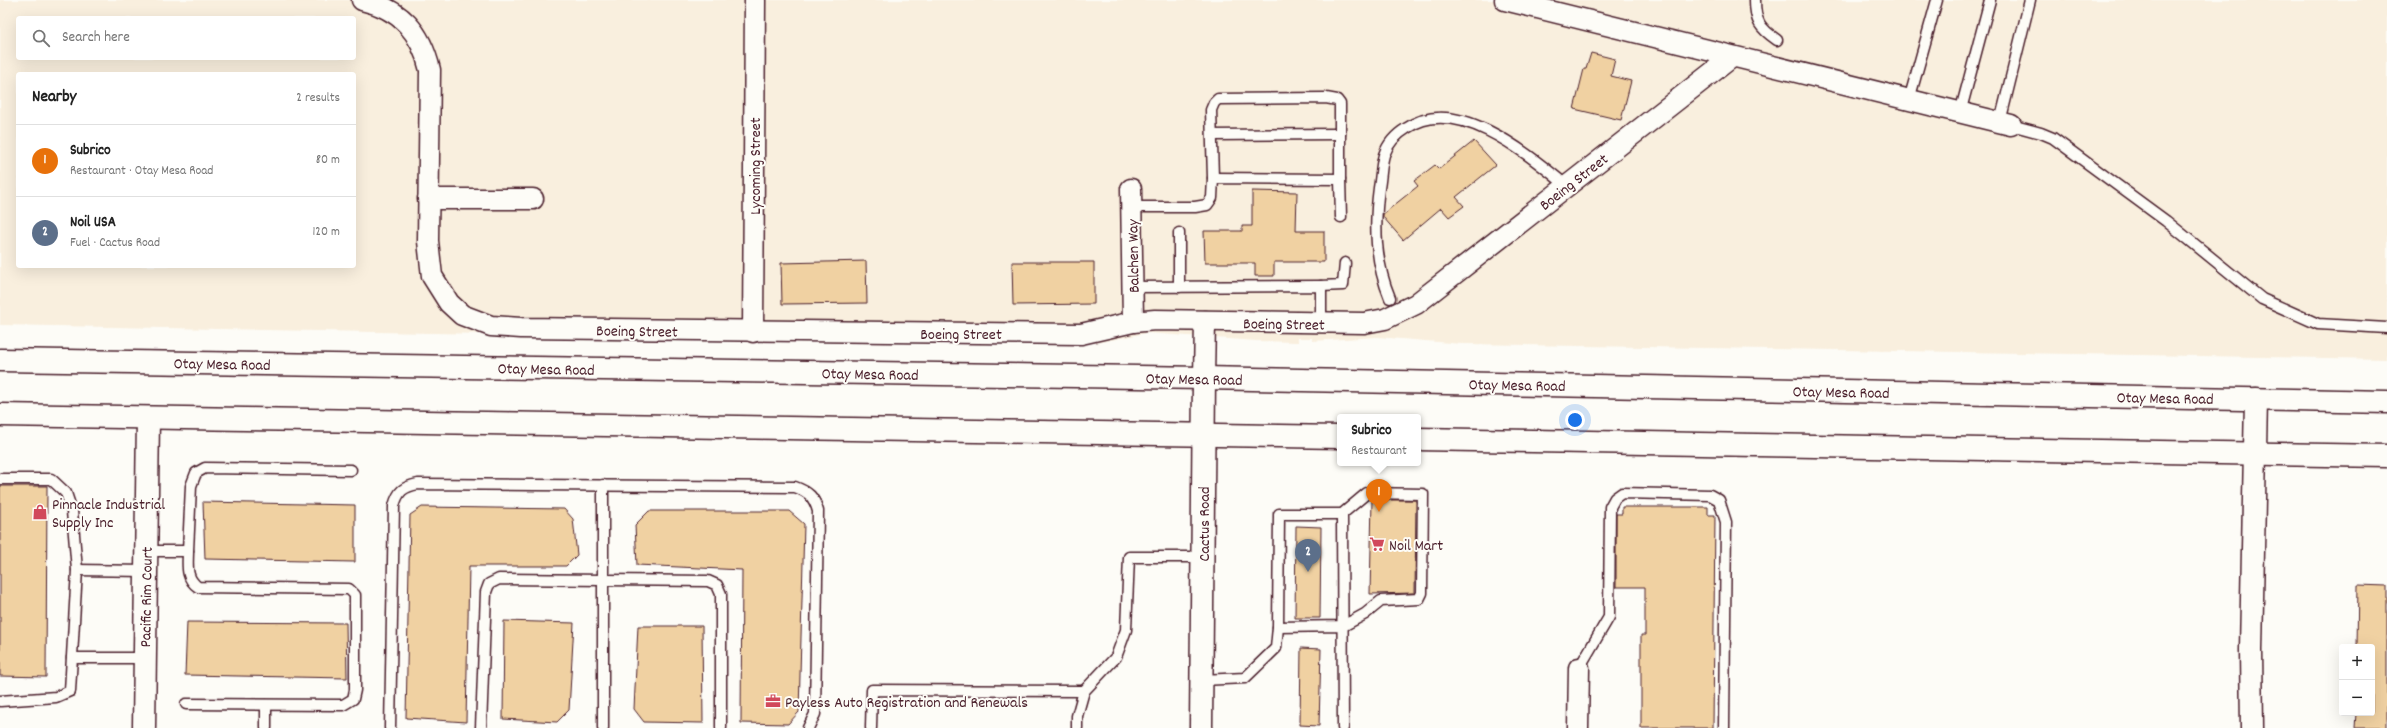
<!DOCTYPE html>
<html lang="en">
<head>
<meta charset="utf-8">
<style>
	body { margin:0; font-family:Dekko,sans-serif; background:#f2f2f2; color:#222 }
	.controls { position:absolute; right:12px; bottom:12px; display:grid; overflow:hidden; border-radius:4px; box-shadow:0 4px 16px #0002 }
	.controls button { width:36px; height:36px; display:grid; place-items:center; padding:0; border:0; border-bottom:1px solid #e0e0e0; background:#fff; color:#222; font:20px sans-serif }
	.you { position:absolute; left:1575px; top:420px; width:14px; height:14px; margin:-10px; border:3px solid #fff; border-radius:50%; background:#1a73e8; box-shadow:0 0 0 6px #1a73e833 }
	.badge { display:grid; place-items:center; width:26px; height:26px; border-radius:50%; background:#ea580c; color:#fff; font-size:13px; font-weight:700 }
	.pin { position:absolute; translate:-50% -33px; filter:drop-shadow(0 1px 2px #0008) }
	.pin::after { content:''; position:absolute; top:21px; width:14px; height:12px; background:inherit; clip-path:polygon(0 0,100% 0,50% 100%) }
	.popup { position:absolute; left:1337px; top:414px; width:84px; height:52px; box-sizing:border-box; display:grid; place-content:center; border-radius:4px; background:#fff; filter:drop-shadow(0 1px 3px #0005); font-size:13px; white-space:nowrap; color:#767676 }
	.popup b { font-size:15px; color:#222 }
	.popup::after { content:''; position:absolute; left:50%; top:100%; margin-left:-8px; border:8px solid transparent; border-top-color:#fff }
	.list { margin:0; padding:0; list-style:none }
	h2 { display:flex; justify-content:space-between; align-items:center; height:52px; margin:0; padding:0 16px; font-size:17px }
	h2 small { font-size:13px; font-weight:400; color:#767676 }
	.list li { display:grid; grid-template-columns:26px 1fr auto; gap:12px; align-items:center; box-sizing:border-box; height:72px; padding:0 16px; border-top:1px solid #e0e0e0 }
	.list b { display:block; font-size:15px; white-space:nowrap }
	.list p { margin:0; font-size:13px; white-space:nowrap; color:#767676 }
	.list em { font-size:13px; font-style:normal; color:#767676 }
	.icon { flex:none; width:22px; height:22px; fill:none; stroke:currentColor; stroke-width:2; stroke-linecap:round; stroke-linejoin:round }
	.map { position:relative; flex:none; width:2387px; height:728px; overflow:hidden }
	.search { position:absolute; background:#fff; box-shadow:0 4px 16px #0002; left:16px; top:16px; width:340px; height:44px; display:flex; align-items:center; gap:10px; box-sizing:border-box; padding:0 14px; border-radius:4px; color:#767676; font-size:15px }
	.panel { position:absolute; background:#fff; box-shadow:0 4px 16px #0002; left:16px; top:72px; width:340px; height:196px; border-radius:4px }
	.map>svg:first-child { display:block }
	.built { fill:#f9efde; fill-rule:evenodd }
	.building { fill:#f0d1a2; stroke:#4a1f2b }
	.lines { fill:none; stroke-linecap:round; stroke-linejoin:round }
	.service-casing { stroke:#4a1f2b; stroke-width:13 }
	.minor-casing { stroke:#4a1f2b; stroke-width:23 }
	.tertiary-casing { stroke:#4a1f2b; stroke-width:25 }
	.primary-casing { stroke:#4a1f2b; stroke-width:25 }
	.service { stroke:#fdfcf7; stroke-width:10 }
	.minor { stroke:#fdfcf7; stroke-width:20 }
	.tertiary { stroke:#fdfcf7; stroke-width:22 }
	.primary { stroke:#fdfcf7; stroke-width:22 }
	.labels { text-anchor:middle; stroke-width:4; stroke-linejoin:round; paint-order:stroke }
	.street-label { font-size:16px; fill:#4a1f2b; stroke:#fdfcf7 }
	.poi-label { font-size:16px; fill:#4a1f2b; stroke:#fdfcf7; text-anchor:start }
</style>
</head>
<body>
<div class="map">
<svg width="2387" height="728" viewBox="0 0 2387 728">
	<rect width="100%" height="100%" fill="#fdfcf7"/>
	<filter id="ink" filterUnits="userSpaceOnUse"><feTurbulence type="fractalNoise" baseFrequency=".025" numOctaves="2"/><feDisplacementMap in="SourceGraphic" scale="8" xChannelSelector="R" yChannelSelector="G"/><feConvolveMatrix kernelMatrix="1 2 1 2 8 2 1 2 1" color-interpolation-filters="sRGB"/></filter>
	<g filter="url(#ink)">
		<path class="built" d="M 0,0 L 2387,0 L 2387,359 L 1462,344 L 1377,337 L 1312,341 L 1312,338 L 1298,338 L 1298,342 L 1256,341 L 1147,333 L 1101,342 L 1072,345 L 0,325 ZM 18,18 L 354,18 L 354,58 L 18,58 ZM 18,74 L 354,74 L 354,266 L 18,266 Z"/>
		<g class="building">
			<polygon points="1591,53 1615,59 1611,76 1631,81 1621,120 1574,109 1584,69 1586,69"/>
			<polygon points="1474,141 1496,165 1456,197 1464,206 1449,217 1441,208 1403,240 1383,217 1383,214 1418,186 1414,181 1435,165 1439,169"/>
			<polygon points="1252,191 1297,192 1296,231 1324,231 1324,262 1274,262 1274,276 1255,276 1255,263 1205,263 1204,231 1242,231 1242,226 1252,226"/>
			<polygon points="866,261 867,303 782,304 781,263"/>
			<polygon points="1012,262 1094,262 1094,304 1013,305"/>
			<polygon points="0,486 47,486 46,677 0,676"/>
			<polygon points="1372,500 1416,500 1415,593 1370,594"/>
			<polygon points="203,502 355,505 355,562 205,559"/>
			<polygon points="422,507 564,509 573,519 577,555 566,566 469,566 466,722 406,718 410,515"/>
			<polygon points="1622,507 1708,507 1708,515 1715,515 1713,728 1641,728 1641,635 1645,635 1645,587 1616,587 1616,514 1622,514"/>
			<polygon points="649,511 789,511 804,524 799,712 788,724 741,723 742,570 637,565 635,525"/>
			<polygon points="1296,526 1321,527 1320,618 1295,618"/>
			<polygon points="2358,585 2387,586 2387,728 2355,728 2356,713 2372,713 2372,647 2357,647"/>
			<polygon points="504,621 574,623 569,710 557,722 503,719"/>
			<polygon points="187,622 346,623 347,678 185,675"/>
			<polygon points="638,626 702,626 703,723 644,722 634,709"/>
			<polygon points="1301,648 1321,649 1319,726 1300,725"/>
		</g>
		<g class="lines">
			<g class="service-casing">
				<g id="service">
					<path d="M 1755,0 C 1755,22 1760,28 1777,40"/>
					<polyline points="1909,100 1937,0"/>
					<polyline points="1960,113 1990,0"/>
					<polyline points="2000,122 2030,0"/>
					<polyline points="2011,125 2041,133 2053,138 2166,221 2262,299 2318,324 2387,328"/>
					<polyline points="1212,135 1340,134"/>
					<polyline points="1213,178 1211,110 1214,103 1218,99 1326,98 1337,100 1340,104 1340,179"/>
					<polyline points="1131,207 1195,207 1207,205 1212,198 1213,178 1340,179 1341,217"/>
					<polyline points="1179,233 1179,287"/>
					<polyline points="1321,286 1343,285 1345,263"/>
					<polyline points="1132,287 1321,286 1321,323"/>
					<path d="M 1390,298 C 1375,262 1374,226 1379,188 C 1381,177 1381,165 1384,155 C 1388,143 1397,134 1407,128 C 1457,93 1530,156 1567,186"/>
					<polyline points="0,479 51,479 66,493 72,511 77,570 70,691 56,697 0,701"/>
					<polyline points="1342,514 1367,493 1423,494 1422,593 1419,599 1381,601 1365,614 1343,626 1278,627 1279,514 1342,514 1343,728"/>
					<polyline points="146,551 188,551 191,486 196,473 205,468 351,470"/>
					<polyline points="77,570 146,571"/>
					<polyline points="72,658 145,658"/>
					<polyline points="1579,668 1609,617 1610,507 1615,498 1622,493 1710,495 1719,500 1726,522 1724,728"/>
					<polyline points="1202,680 1245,678 1276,648 1278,627"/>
					<path d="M 186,704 L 343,705 L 353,699 L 355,690 L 355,595 L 349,589 L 198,587 C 185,578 188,565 188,551"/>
					<polyline points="266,728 266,705"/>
					<path d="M 390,728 L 394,506 C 398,491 403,487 418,484 L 795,487 C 809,492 814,497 818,511 L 815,714 L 808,728"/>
					<polyline points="481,728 486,592 489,584 499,579 708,581 717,585 721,594 721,728"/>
					<polyline points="603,728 603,485"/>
					<polyline points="871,728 872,690 1084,691"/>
					<polyline points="1077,728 1077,716 1084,691 1116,657 1126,630 1129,557 1203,557"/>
				</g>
			</g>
			<g class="minor-casing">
				<g id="minor">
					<path d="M 362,0 C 401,9 421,32 430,70 L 428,241 L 432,276 L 449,303 L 462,315 L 491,326 L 521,328 L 1081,334 L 1133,322 L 1155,320 L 1364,323 L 1385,319 L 1416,304 L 1732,57"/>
					<polyline points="1505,0 2011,125"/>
					<polyline points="1131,189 1133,322"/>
					<polyline points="428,199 533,199"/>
					<polyline points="753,332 755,0"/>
					<polyline points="1204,378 1205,321"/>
					<polyline points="1578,728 1579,668"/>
				</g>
			</g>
			<g class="tertiary-casing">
				<g id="tertiary">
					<polyline points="144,728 148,418"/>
					<polyline points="1201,728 1204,378"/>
					<polyline points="2252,728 2251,650 2256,399"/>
				</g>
			</g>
			<g class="primary-casing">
				<g id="primary">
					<polyline points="0,360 1204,378 2387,402"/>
					<polyline points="0,415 1340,437"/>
					<polyline points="1418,439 2387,456"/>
				</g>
			</g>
			<use href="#service" class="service"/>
			<use href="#minor" class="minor"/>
			<use href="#tertiary" class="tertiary"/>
			<use href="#primary" class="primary"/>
		</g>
	</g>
	<defs>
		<g id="shop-bare" transform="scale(1.2)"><path d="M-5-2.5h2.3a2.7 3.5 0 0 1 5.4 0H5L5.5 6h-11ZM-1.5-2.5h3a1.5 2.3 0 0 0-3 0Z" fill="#d1495b" stroke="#fdfcf7" stroke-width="2.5" paint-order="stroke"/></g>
		<g id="supermarket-bare" transform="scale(1.2)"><path d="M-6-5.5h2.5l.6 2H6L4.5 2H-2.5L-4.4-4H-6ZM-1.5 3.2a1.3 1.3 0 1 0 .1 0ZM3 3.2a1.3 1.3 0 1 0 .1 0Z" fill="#d1495b" stroke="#fdfcf7" stroke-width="2.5" paint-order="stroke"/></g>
		<g id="office-bare" transform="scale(1.2)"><path d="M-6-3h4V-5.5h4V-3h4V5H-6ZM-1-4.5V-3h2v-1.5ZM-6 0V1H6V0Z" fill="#d1495b" stroke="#fdfcf7" stroke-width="2.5" paint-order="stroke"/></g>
	</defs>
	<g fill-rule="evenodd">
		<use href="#shop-bare" x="40" y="512"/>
		<use href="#supermarket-bare" x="1377" y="544"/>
		<use href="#office-bare" x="773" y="701"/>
	</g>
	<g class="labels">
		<g class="street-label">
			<text transform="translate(754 166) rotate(-90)" y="6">Lycoming Street</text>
			<text transform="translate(1573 181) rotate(-38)" y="6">Boeing Street</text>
			<text transform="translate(1132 256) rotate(-91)" y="6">Balchen Way</text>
			<text transform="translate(1284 323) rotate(1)" y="6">Boeing Street</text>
			<text transform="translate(637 330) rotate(1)" y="6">Boeing Street</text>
			<text x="961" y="339">Boeing Street</text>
			<text transform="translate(222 363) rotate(1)" y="6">Otay Mesa Road</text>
			<text transform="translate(546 368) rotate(1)" y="6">Otay Mesa Road</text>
			<text transform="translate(870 373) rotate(1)" y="6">Otay Mesa Road</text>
			<text transform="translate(1194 378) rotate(1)" y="6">Otay Mesa Road</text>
			<text transform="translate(1517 384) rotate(1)" y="6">Otay Mesa Road</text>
			<text transform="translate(1841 391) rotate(1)" y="6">Otay Mesa Road</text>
			<text transform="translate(2165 397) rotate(1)" y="6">Otay Mesa Road</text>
			<text transform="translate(1203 524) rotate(-90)" y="6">Cactus Road</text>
			<text transform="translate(145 597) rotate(-89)" y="6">Pacific Rim Court</text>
		</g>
		<g class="poi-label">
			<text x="52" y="509">Pinnacle Industrial<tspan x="52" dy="18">Supply Inc</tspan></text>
			<text x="1389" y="550">Noil Mart</text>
			<text x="785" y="707">Payless Auto Registration and Renewals</text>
		</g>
	</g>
</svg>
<div class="controls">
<button>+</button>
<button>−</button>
</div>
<div class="you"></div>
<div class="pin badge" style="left:1379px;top:512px;background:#e8710a">1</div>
<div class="popup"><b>Subrico</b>Restaurant</div>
<div class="pin badge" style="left:1308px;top:572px;background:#5c6f8a">2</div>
<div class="search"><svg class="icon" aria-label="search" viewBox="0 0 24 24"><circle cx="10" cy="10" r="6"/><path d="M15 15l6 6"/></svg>Search here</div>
<section class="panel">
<h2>Nearby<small>2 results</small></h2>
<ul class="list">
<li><span class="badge" style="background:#e8710a">1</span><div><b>Subrico</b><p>Restaurant · Otay Mesa Road</p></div><em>80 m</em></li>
<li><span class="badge" style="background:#5c6f8a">2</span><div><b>Noil USA</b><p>Fuel · Cactus Road</p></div><em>120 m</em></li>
</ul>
</section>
</div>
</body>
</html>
